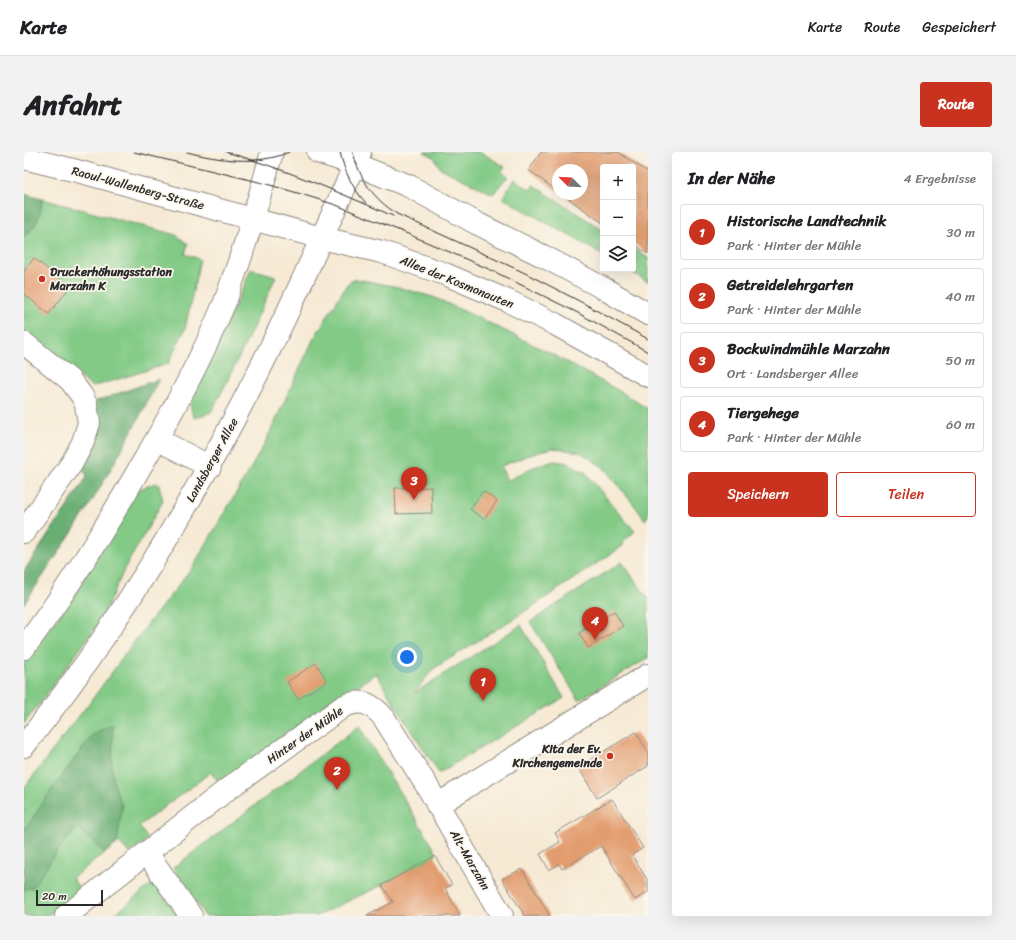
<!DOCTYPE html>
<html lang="de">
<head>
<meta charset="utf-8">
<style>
	body { margin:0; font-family:Sriracha,sans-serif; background:#f2f2f2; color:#202124 }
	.controls { position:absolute; right:12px; top:12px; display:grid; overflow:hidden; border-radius:4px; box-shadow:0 4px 16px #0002 }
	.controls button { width:36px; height:36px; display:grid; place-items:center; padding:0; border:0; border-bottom:1px solid #e0e0e0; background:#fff; color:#202124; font:20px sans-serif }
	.compass { position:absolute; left:528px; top:12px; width:36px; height:36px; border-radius:50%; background:#fff; box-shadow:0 4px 16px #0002; rotate:294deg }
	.scale { position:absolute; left:12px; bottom:10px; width:67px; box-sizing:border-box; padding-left:4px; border:2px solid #2b2b2b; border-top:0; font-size:11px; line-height:14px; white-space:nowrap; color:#2b2b2b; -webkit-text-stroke:3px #fbf7ec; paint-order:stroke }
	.you { position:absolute; left:383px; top:505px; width:14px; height:14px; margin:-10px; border:3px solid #fff; border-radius:50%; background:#1a73e8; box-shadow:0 0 0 6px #1a73e833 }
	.badge { display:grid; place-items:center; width:26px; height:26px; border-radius:50%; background:#c8321e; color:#fff; font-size:13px; font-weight:700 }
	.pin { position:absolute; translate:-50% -33px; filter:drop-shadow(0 1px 2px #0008) }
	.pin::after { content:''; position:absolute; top:21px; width:14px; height:12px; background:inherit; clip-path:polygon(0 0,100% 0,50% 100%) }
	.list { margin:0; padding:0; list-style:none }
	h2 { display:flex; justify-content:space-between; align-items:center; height:52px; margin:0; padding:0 16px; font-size:17px }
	h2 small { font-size:13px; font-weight:400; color:#757577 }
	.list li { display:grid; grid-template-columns:26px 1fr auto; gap:12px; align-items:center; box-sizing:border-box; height:56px; margin:0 8px 8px; padding:0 8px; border:1px solid #e0e0e0; border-radius:4px }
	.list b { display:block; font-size:15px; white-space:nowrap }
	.list p { margin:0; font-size:13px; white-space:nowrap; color:#757577 }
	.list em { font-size:13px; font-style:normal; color:#757577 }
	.actions { display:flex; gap:8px; padding:12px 16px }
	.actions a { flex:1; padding:9px 0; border:1px solid #c8321e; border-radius:4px; text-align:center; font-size:14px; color:#c8321e }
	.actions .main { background:#c8321e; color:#fff }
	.icon { flex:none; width:22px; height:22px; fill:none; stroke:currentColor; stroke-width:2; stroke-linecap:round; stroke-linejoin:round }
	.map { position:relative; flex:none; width:624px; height:764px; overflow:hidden; border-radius:4px }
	header { display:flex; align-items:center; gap:24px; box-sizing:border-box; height:56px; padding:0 20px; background:#fff; border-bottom:1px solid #e0e0e0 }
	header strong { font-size:19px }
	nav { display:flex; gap:22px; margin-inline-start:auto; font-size:14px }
	.intro { display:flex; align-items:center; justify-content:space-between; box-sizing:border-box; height:96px; padding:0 24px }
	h1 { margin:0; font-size:28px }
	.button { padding:10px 18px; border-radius:4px; background:#c8321e; color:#fff; font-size:14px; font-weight:700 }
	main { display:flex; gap:24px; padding:0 24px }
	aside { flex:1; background:#fff; border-radius:4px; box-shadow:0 4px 16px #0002 }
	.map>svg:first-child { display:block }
	.green { fill:#82ca86; stroke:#567a58 }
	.forest { fill:#69ae73; stroke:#4a6c4f }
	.building { fill:#e29c6e }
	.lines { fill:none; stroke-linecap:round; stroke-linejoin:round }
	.minor-casing { stroke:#908a80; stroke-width:24 }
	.major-casing { stroke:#908a80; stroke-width:24 }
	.minor { stroke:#fff; stroke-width:22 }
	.major { stroke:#fff; stroke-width:22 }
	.tram { stroke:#2b2b2b; stroke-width:1 }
	.poi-dot { fill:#c8321e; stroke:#fbf7ec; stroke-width:1.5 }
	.labels { text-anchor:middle; stroke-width:3.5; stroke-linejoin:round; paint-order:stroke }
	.street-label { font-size:12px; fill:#2b2b2b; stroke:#fbf7ec }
	.poi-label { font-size:12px; font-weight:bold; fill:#2b2b2b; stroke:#fbf7ec; text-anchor:start }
</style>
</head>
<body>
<header>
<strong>Karte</strong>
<nav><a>Karte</a><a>Route</a><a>Gespeichert</a></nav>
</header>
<div class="intro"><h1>Anfahrt</h1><a class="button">Route</a></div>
<main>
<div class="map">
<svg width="624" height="764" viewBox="0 0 624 764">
	<rect width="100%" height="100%" fill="#fbf7ec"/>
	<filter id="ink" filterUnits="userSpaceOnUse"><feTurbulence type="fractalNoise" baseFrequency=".025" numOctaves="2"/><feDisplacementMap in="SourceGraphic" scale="8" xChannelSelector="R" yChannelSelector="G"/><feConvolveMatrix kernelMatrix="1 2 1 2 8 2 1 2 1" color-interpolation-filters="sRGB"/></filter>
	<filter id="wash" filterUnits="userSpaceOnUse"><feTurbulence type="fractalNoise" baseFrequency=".012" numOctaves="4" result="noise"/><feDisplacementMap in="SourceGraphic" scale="16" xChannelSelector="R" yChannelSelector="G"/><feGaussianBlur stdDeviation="0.9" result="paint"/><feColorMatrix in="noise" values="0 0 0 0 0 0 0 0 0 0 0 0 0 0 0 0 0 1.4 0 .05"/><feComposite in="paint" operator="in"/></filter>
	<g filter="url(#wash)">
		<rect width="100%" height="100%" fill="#f6ead5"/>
		<g class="green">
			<polygon points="400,0 457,0 481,15 477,20 484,24 469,42 416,16 410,5"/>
			<polygon points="490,27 507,38 509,33 579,78 579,103 479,46"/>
			<path d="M 18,47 L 152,83 L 164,92 L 161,102 L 176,107 L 161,177 L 144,212 L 68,235 L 0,182 L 0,85 C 14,72 16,65 18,47 Z"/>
			<polygon points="609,97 624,106 624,130 602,117 609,117"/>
			<path d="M 227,117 L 252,124 C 232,170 211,216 187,260 L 173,266 L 169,264 L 165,248 L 209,159 Z"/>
			<polygon points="333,127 369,134 409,145 459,168 526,201 597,240 624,257 624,364 621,368 611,354 579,315 556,300 528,296 500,305 477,314 483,329 507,316 530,309 544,311 561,320 600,367 611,379 598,391 599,394 500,460 409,517 390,541 497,473 540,546 415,621 370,551 352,521 196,632 187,620 115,674 124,687 105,701 95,690 48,726 57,738 23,764 0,764 0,636 75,538 112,487 168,416 221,326 241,291 289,188 323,132 327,129"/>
			<polygon points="132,331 135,333 139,349 101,416 76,470 0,572 0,512 42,455 115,337"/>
			<polygon points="598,410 624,446 624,506 555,548 506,470"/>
			<polygon points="335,574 413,701 411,704 358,733 293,764 181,764 149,716"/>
			<polygon points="130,730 154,764 89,764"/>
		</g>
		<g class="forest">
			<path d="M 0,42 L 18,47 C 16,65 14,72 0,85 Z"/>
			<path d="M 135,227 C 108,280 79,334 46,384 C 31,407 15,429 0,452 L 0,419 L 63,325 L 61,320 L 54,314 L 70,250 Z"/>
			<polygon points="89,573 88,615 90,632 98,654 93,692 82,700 77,698 54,676 39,691 8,736 0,737 0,679 28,637 71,580"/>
		</g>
		<g id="blocks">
			<g class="building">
				<polygon points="517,0 594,0 624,20 624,102 609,91 609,15 579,15 579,71 538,42 558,42 558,18 534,18 534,40 505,18"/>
				<polygon points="10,106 46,135 25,162 0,142 0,119"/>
				<polygon points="407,335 408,361 372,362 371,336"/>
				<polygon points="459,339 473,349 460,367 446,357"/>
				<polygon points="590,459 599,474 564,496 555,481"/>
				<polygon points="292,511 303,529 274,547 263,530"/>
				<polygon points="612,580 624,600 624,614 573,646 554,615"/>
				<polygon points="588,647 619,696 608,703 624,729 624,740 611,748 577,694 538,717 535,712 525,718 516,702 536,690 531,681"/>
				<polygon points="411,704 428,733 421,736 436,764 343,764 369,750 358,733"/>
				<polygon points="498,717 526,764 501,764 478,727"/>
			</g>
		</g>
	</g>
	<g filter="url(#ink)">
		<use href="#blocks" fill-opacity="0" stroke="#908a80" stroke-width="1"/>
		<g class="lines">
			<g class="minor-casing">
				<g id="minor">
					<polyline points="0,191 46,228 58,244 62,252 65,271 59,290 48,311 0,380"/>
					<polyline points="413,653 624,523"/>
					<polyline points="123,701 167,764"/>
					<path d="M 42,764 L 205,636 L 320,554 C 338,546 348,552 360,566 L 403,634 L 478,764"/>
				</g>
			</g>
			<g class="major-casing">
				<g id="major">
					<polyline points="294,0 330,12 385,34 454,72 519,104 579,136 624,162"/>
					<polyline points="0,6 53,19 298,86 358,100 421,122 484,149 531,172 624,224"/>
					<polyline points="133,287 186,315"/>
					<path d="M 0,496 C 44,438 82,375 118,312 C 147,263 175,212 197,159 C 202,149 205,138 209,127 C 224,86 236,43 248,0"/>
					<path d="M 0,594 C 121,442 215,271 294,94 C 308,63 323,32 336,0"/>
				</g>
			</g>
			<use href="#minor" class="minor"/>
			<use href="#major" class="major"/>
			<g class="tram">
				<polyline points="110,0 239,31 277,42 312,53 384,82 467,118 554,161 610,192 624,200"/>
				<path d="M 163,0 C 194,8 234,14 265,0"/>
				<path d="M 202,0 C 259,16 314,40 369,64"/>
				<path d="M 316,0 C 320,19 329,37 342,51"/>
				<path d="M 329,0 C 336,28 349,46 373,62 L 501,121 L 559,151 L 624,187"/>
			</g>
		</g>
	</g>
	<g class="poi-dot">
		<circle cx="18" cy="127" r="4"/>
		<circle cx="586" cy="604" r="4"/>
	</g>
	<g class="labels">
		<g class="street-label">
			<text transform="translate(114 36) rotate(15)" y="4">Raoul-Wallenberg-Straße</text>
			<text transform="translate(433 130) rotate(22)" y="4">Allee der Kosmonauten</text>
			<text transform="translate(188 308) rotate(-61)" y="4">Landsberger Allee</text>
			<text transform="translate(281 583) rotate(-35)" y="4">Hinter der Mühle</text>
			<text transform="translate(446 708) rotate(60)" y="4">Alt-Marzahn</text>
		</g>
		<g class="poi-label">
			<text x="26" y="124">Druckerhöhungsstation<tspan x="26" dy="14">Marzahn K</tspan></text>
			<text x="578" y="601" text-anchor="end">Kita der Ev.<tspan x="578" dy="14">Kirchengemeinde</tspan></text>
		</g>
	</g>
</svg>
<div class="controls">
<button>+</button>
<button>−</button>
<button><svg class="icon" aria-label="layers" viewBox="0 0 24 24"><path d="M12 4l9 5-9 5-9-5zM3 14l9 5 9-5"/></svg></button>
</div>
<svg class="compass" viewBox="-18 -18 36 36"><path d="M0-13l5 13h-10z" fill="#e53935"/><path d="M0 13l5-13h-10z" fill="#757577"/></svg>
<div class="scale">20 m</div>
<div class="you"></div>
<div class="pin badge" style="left:459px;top:549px">1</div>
<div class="pin badge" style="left:313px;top:638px">2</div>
<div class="pin badge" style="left:390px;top:348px">3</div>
<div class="pin badge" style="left:571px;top:488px">4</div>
</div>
<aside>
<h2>In der Nähe<small>4 Ergebnisse</small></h2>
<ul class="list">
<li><span class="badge">1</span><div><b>Historische Landtechnik</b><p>Park · Hinter der Mühle</p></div><em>30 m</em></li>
<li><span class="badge">2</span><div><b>Getreidelehrgarten</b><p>Park · Hinter der Mühle</p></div><em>40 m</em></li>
<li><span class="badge">3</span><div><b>Bockwindmühle Marzahn</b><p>Ort · Landsberger Allee</p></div><em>50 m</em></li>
<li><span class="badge">4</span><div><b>Tiergehege</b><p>Park · Hinter der Mühle</p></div><em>60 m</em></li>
</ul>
<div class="actions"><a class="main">Speichern</a><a>Teilen</a></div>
</aside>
</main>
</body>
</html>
